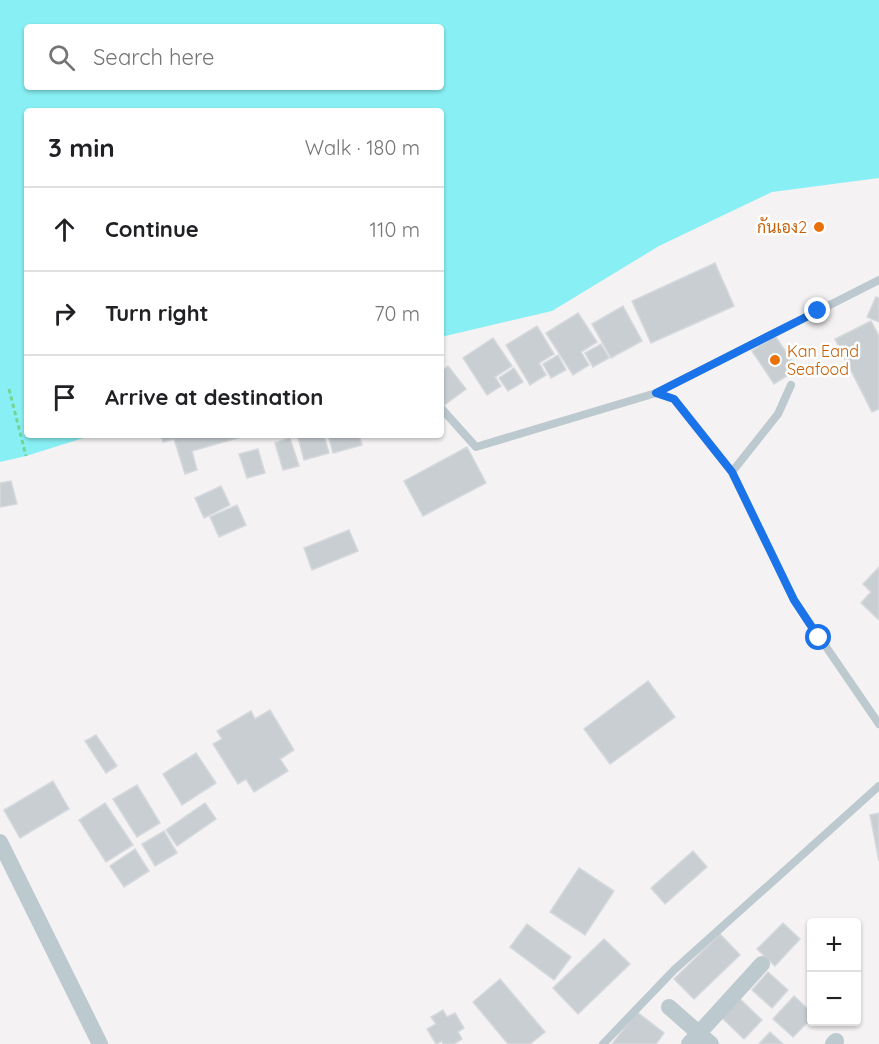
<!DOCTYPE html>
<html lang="en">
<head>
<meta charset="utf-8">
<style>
	body { margin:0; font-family:Quicksand,Sarabun,sans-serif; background:#f2f2f2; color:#202124 }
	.controls { position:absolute; right:18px; bottom:18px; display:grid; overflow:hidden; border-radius:6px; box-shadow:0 2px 4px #0004 }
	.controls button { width:54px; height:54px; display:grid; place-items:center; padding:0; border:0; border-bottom:2px solid #e0e0e0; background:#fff; color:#202124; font:30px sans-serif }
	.stop { position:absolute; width:18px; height:18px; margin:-14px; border:4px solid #1a73e8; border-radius:50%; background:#fff }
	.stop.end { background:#1a73e8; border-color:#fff; box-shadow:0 2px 6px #0008 }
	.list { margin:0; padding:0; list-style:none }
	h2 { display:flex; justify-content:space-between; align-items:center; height:78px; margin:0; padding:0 24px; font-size:26px }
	h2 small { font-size:20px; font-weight:400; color:#757577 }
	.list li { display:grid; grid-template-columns:39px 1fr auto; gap:18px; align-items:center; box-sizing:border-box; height:84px; padding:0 24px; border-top:2px solid #e0e0e0 }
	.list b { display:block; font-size:22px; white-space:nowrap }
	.list em { font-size:20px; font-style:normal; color:#757577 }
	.icon { flex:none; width:33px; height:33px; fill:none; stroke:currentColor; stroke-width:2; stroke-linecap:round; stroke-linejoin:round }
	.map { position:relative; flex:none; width:879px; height:1044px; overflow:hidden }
	.search { position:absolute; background:#fff; box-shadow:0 2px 4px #0004; left:24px; top:24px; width:420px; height:66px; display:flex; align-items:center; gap:15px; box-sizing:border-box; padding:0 21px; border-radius:6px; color:#757577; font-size:22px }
	.panel { position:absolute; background:#fff; box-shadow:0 2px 4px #0004; left:24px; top:108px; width:420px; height:330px; border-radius:6px }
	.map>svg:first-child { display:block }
	.water { fill:#88f0f4; fill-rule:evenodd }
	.building { fill:#c8ced2; stroke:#d5d9dd; stroke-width:1.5 }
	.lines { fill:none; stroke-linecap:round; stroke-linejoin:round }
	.path { stroke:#73d594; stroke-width:3; stroke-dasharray:4.5 3; stroke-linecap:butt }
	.lane { stroke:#bcc9cf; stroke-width:8 }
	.street { stroke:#bcc9cf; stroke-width:16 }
	.route { stroke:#1a73e8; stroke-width:8 }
	.food-dot { fill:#e8710a; stroke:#fff; stroke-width:2 }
	.labels { text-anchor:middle; stroke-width:5; stroke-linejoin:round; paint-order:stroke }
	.food-label { font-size:16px; fill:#c56008; stroke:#fff; text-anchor:end }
</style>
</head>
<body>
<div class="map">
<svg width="879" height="1044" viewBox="0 0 879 1044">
	<rect width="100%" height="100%" fill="#f4f2f2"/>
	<path class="water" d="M 0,0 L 879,0 L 879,178 L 772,192 L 659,246 L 552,311 L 441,337 L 441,111 L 27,111 L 27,435 L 93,435 L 26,456 L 0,462 ZM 27,27 L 441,27 L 441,87 L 27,87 Z"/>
	<g class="building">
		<polygon points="715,263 734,306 651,343 632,301"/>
		<polygon points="876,297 879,298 879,322 867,317"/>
		<polygon points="623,306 642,341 611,358 592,324"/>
		<polygon points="578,313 597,342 581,352 589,365 573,375 546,333"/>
		<polygon points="871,321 879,336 879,409 872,412 835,339"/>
		<polygon points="537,326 554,354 539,363 546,375 530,385 506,345"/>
		<polygon points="775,336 798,369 774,384 752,351"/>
		<polygon points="493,338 512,366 495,377 501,386 487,395 463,358"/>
		<polygon points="601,344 609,358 593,367 585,353"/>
		<polygon points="558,355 566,370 551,378 543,364"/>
		<polygon points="448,366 466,389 443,406 441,403 441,372"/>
		<polygon points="514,368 523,382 508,391 499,378"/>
		<polygon points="161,435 248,435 192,451 197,470 185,474 174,439 163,442"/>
		<polygon points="305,435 324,435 329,453 304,460 298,437"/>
		<polygon points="328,435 359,435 362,445 333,453"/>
		<polygon points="290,438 299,466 283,470 275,443"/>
		<polygon points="467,447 486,483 423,516 404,481"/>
		<polygon points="258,449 265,473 247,478 239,454"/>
		<polygon points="11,481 17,504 0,507 0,483"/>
		<polygon points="221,486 230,505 204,518 195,498"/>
		<polygon points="237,505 246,525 219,537 210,517"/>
		<polygon points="349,530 358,551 312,570 304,548"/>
		<polygon points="879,567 879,620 861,603 871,592 863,584"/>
		<polygon points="648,681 675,717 610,764 584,729"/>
		<polygon points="270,710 294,750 280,759 288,771 254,792 246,779 238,784 213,744 222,739 217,731 251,711 255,719"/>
		<polygon points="96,735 117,766 106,773 85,741"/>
		<polygon points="196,753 216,783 182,805 163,774"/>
		<polygon points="53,781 69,809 20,838 4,810"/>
		<polygon points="137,785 160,823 137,837 113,799"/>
		<polygon points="105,803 133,845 106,862 79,820"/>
		<polygon points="205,803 216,819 177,846 166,830"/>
		<polygon points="879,813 879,861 870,815"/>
		<polygon points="164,831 177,853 155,866 142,844"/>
		<polygon points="135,849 149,871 124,887 110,866"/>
		<polygon points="693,851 707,867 665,904 651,888"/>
		<polygon points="579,868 614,891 585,935 550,912"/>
		<polygon points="783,923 800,939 775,966 757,949"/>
		<polygon points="527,924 571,957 554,980 510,947"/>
		<polygon points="720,934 740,955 694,999 674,979"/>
		<polygon points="604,939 630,964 578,1014 553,988"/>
		<polygon points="768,972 788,990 772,1008 752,990"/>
		<polygon points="500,979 545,1032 530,1044 508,1044 473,1002"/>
		<polygon points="794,996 812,1013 812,1018 793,1037 773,1019"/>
		<polygon points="740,999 762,1020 744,1039 722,1018"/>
		<polygon points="443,1010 447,1017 455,1013 464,1028 458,1032 462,1039 454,1044 443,1044 442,1041 436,1044 427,1029 436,1024 431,1017"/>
		<polygon points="637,1012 664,1033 656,1044 612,1044"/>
		<polygon points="770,1032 783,1044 759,1044"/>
	</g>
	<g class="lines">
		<polyline class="path" points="9,389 26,456"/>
		<g class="lane">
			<polyline points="656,393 879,280"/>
			<polyline points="441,408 476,447 656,393 674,399 732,472 794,600 879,724"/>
			<polyline points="732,472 778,414 791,385"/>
			<polyline points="603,1044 674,970 879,786"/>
		</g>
		<g class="street">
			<polyline points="0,842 100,1044"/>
			<polyline points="669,1007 711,1044"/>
			<polyline points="689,1044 762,964"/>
			<polyline points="833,1044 836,1041"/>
		</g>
	</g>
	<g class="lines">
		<polyline class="route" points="818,311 656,393 674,399 732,472 794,600 819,638"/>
	</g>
	<g class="food-dot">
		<circle cx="819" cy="227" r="6"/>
		<circle cx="775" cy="360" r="6"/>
	</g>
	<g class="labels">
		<g class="food-label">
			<text x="807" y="233">กันเอง2</text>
			<text x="787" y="357" text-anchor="start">Kan Eand<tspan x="787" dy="18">Seafood</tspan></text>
		</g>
	</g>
</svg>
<div class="controls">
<button>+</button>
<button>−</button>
</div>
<div class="stop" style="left:819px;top:638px"></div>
<div class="stop end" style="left:818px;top:311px"></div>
<div class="search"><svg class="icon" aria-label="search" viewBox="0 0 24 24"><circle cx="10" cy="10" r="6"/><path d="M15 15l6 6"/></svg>Search here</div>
<section class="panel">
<h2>3 min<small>Walk · 180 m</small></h2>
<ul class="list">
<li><svg class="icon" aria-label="ahead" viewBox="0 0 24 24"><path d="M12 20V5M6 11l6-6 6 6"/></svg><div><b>Continue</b></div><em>110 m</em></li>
<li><svg class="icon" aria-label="right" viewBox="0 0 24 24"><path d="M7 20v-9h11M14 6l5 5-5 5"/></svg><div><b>Turn right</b></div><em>70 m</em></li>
<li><svg class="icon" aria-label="arrive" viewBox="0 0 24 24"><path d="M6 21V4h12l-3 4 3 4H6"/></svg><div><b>Arrive at destination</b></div></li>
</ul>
</section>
</div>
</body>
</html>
